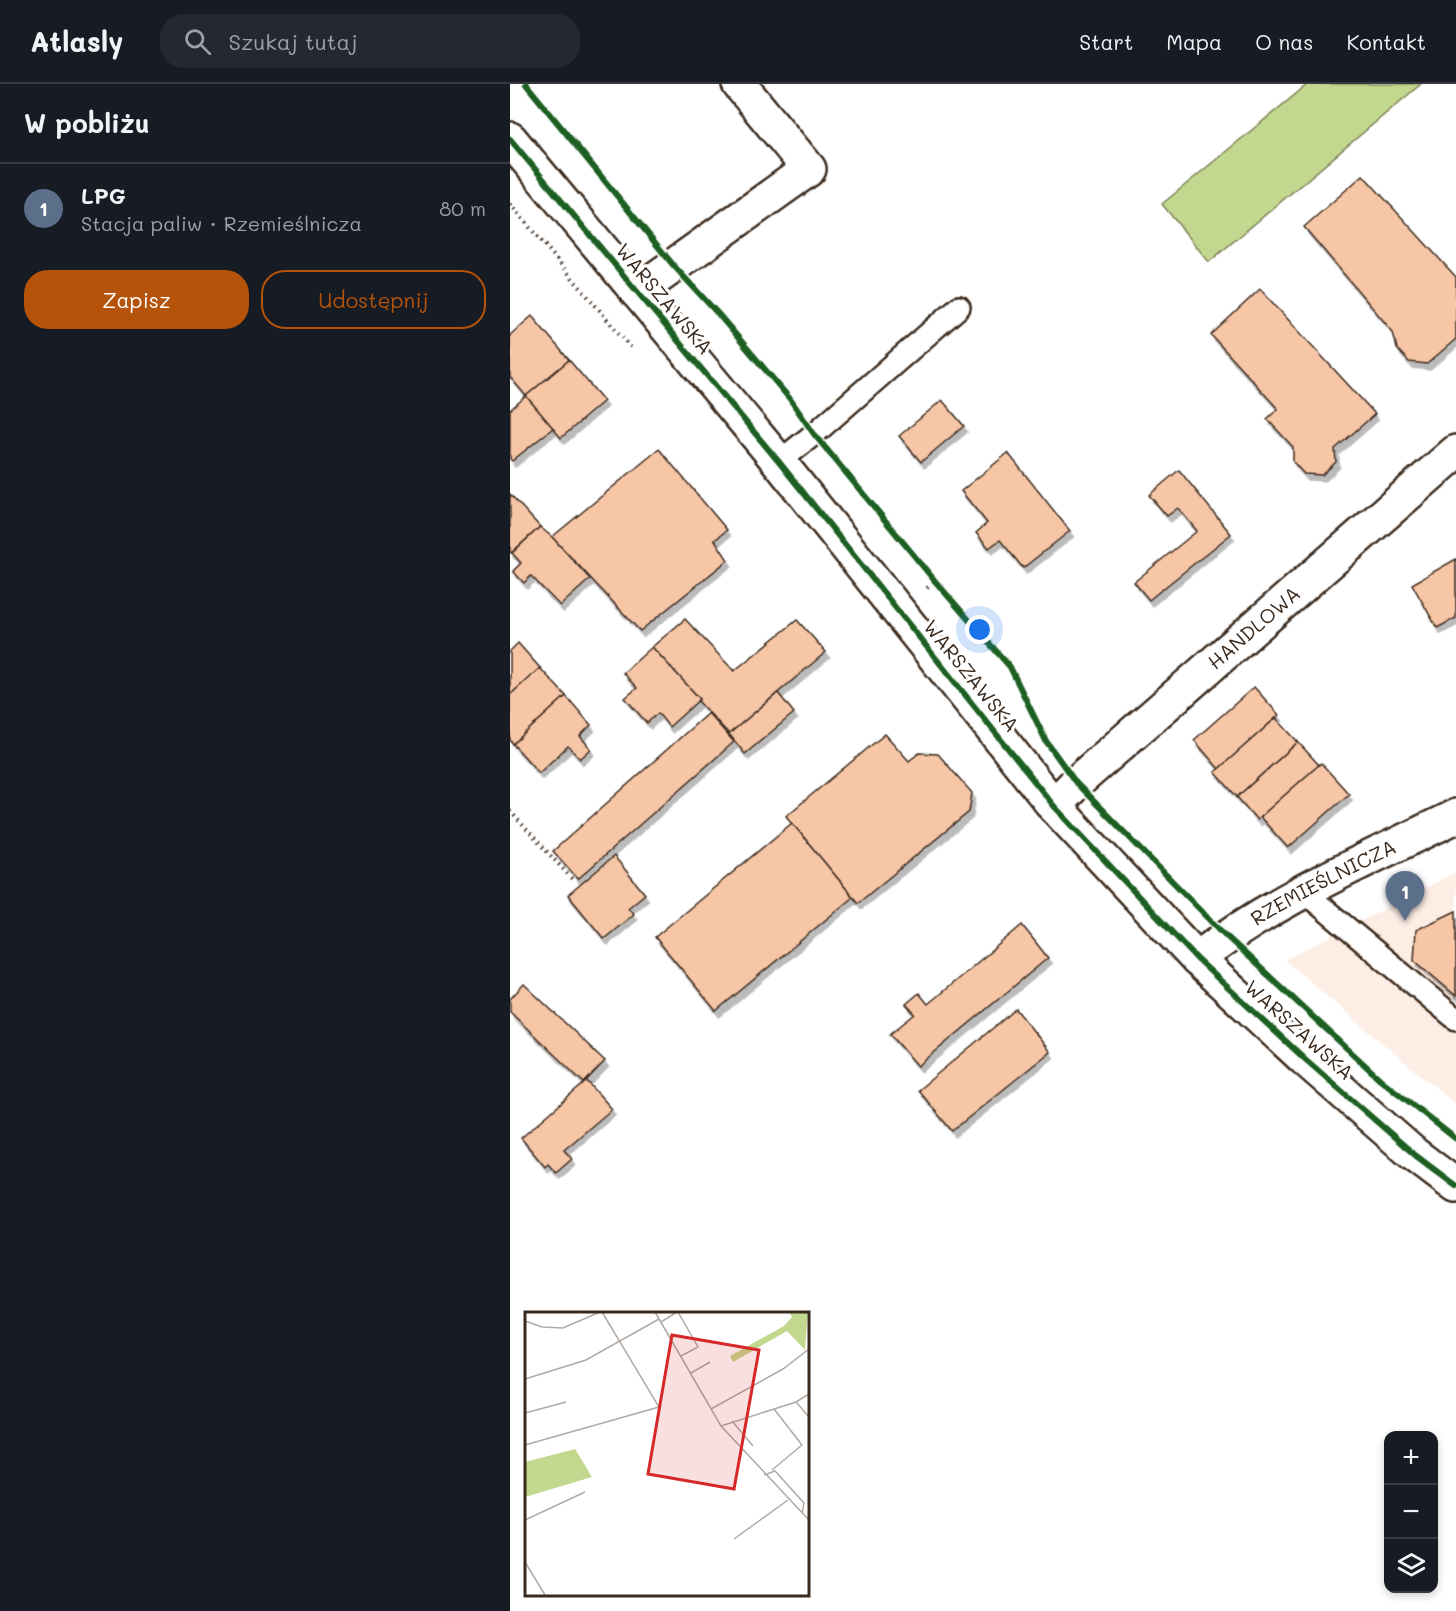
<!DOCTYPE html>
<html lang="pl">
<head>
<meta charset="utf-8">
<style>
	body { margin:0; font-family:Mali,sans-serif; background:#242831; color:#f1f3f6 }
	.controls { position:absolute; right:18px; bottom:18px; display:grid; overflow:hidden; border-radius:12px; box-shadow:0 3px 9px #0003 }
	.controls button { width:54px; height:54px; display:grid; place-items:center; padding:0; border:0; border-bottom:2px solid #363941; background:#171b24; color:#f1f3f6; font:30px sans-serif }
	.you { position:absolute; left:470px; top:546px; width:21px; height:21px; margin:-15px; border:4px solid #fff; border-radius:50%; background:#1a73e8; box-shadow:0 0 0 9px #1a73e833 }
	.badge { display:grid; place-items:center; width:39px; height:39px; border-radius:50%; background:#b45309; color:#fff; font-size:20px; font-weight:700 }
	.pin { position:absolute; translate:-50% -50px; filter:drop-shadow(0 2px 3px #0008) }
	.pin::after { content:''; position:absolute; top:32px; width:21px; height:18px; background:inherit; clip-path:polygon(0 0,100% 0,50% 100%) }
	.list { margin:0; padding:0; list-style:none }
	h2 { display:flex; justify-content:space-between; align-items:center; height:78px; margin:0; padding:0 24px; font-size:26px }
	h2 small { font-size:20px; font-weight:400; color:#9ea1a6 }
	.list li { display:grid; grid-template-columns:39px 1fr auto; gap:18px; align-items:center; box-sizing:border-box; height:90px; padding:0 24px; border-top:2px solid #363941 }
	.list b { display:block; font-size:22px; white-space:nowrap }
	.list p { margin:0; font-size:20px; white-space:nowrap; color:#9ea1a6 }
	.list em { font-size:20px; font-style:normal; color:#9ea1a6 }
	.actions { display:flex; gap:12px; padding:18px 24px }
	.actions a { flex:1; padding:14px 0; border:2px solid #b45309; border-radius:24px; text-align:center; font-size:21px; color:#b45309 }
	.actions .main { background:#b45309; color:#fff }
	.icon { flex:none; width:33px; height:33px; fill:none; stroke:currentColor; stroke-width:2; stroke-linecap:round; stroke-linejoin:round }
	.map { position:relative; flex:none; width:946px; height:1527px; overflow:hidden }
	header { display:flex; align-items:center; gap:36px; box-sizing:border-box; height:84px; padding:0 30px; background:#171b24; border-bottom:2px solid #363941 }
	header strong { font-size:28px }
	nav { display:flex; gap:33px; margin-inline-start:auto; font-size:21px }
	.search { width:420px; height:54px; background:#242831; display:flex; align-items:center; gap:15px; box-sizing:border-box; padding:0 21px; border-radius:24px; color:#9ea1a6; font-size:22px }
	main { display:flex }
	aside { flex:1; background:#171b24 }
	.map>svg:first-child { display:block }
	.built { fill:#fdeee5 }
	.green { fill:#c2d88e; stroke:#7e8156; stroke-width:1.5 }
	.building { fill:#f7c6a7; stroke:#3b2a1e; stroke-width:1.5; filter:url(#shadow) }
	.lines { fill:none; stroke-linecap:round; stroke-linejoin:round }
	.service-casing { stroke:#3b2a1e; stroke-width:26 }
	.minor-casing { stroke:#3b2a1e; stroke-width:38 }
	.tertiary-casing { stroke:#3b2a1e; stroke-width:38 }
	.path { stroke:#3b2a1e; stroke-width:4; stroke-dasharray:1.5 4.5; stroke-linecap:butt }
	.service { stroke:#fff; stroke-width:21 }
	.minor { stroke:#fff; stroke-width:33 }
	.tertiary { stroke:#fff; stroke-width:33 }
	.cycleway-casing { stroke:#fff; stroke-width:10 }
	.cycleway { stroke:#1b5e20; stroke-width:6 }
	.labels { text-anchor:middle; stroke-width:6; stroke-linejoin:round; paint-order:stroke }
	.street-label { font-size:20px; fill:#3b2a1e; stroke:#fff }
	.inset-road { fill:none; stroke:#b1aaa5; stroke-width:1.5 }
	.view { fill:#d62828; fill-opacity:0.15; stroke:#d62828; stroke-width:3 }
	.inset-edge { fill:none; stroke:#3b2a1e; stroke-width:3 }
</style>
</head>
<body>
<header>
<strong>Atlasly</strong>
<div class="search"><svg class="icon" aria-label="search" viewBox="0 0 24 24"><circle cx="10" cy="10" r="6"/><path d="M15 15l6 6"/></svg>Szukaj tutaj</div>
<nav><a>Start</a><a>Mapa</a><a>O nas</a><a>Kontakt</a></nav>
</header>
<main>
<aside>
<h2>W pobliżu<small></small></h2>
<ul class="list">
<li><span class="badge" style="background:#5c6f8a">1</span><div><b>LPG</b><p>Stacja paliw · Rzemieślnicza</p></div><em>80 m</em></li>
</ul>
<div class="actions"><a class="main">Zapisz</a><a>Udostępnij</a></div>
</aside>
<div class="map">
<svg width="946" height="1527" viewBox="0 0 946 1527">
	<defs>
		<filter id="shadow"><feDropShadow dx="3.5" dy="6" stdDeviation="0" flood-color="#0004"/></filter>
	</defs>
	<rect width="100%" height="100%" fill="#fff"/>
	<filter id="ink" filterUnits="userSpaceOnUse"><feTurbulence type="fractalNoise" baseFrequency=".0167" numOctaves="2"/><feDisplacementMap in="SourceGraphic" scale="12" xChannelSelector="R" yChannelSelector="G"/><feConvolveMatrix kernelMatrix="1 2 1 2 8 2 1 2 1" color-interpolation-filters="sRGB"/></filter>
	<g filter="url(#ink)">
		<polygon class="built" points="946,788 946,1021 774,876"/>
		<polygon class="green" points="798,0 911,0 699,178 652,120"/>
		<g class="building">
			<polygon points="853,91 946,193 946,255 917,280 899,278 887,265 883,248 794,143"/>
			<polygon points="750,205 865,330 825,365 826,378 812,391 794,390 783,378 783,363 757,335 768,325 701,251"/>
			<polygon points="22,232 59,276 16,312 0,293 0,251"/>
			<polygon points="59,276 94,317 51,354 16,312"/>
			<polygon points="16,312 43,344 2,377 0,375 0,326"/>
			<polygon points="432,316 454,342 411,378 389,352"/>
			<polygon points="149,365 217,446 205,456 218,476 130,547 42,453"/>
			<polygon points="498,369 560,447 513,484 490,456 479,464 466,449 477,439 451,407"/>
			<polygon points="669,386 721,450 639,516 624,498 687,447 668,424 657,432 639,411"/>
			<polygon points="0,410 30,443 1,469 0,467"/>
			<polygon points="30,443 42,453 80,495 50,522 21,492 14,499 3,487 11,479 2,469"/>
			<polygon points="946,475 946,534 927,544 902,500"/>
			<polygon points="175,535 224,587 287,536 316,568 219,650 188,617 190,615 142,563"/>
			<polygon points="8,559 30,584 0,611 0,567"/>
			<polygon points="142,563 190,615 159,643 148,629 137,639 115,614 127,604 113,589"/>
			<polygon points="30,584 56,612 3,660 0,656 0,611"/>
			<polygon points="744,603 769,631 709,685 684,656"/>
			<polygon points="268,609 284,629 235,670 219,650"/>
			<polygon points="56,612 81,641 70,652 81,665 70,675 58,662 29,689 3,660"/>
			<polygon points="198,629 224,658 68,795 43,767"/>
			<polygon points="766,634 788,658 727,713 705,688"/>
			<polygon points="375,650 399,677 409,669 428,670 462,709 459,728 348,819 276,732"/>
			<polygon points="788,658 809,681 747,736 727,713"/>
			<polygon points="811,679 839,710 778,764 750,733"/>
			<polygon points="282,739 343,813 206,927 145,853"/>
			<polygon points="104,772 135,810 118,824 124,830 94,855 58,811"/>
			<polygon points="946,827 946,912 904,876 906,846"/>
			<polygon points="512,841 538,874 408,982 380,950 405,930 396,920 409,909 418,920"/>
			<polygon points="14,900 95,977 74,999 0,928 0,915"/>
			<polygon points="506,925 540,968 442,1047 408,1006"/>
			<polygon points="77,997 102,1025 54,1066 62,1075 46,1089 38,1080 35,1083 11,1054"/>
		</g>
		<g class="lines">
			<g class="service-casing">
				<g id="service">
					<polyline points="269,378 304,350 449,223"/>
					<polyline points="794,808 946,935"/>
				</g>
			</g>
			<g class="minor-casing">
				<g id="minor">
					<polyline points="127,208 299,85 229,0"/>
					<path id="s1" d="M 544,722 L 566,699 L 946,368"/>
					<path id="s2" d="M 687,875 C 764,815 859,775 946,732"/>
				</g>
			</g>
			<g class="tertiary-casing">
				<polyline id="tertiary" points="0,55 269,378 544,722 687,875 795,975 905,1071 946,1102"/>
			</g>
			<g class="path">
				<polyline points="0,120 123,266"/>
				<polyline points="417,504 425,497"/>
				<polyline points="0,727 63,796"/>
			</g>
			<use href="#service" class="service"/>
			<use href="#minor" class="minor"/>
			<use href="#tertiary" class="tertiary"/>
			<g class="cycleway-casing">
				<g id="cycleway">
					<polyline points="16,0 164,182 209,231 280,315 304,350 425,497 500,583 536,657 566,699 716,852 870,995 946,1055"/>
					<polyline points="0,55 269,378 544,722 687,875 795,975 905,1071 946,1102"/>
				</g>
			</g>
			<use href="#cycleway" class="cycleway"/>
		</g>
	</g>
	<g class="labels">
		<g class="street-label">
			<text transform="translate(154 215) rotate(50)" y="7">WARSZAWSKA</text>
			<text dy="7" stroke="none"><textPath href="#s1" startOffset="268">HANDLOWA</textPath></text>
			<text transform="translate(461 592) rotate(51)" y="7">WARSZAWSKA</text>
			<text dy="7" stroke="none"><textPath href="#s2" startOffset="148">RZEMIEŚLNICZA</textPath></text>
			<text transform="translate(789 946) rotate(42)" y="7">WARSZAWSKA</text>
		</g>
	</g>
	<g transform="translate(15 1228)">
		<rect width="284" height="284" fill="#fff"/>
		<path d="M 264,0 L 283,0 L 280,38 L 262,19 L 208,50 L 205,44 L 259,14 L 267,5 ZM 50,137 L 67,165 L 0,185 L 0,150 Z" fill="#c2d88e"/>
		<path class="inset-road" d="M 130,0 L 196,114 L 284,208M 153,0 L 173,35 L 156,44M 0,9 L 17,15 L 38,16 L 75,0M 136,10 L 152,0M 166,61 L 185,50M 0,67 L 61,48 L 134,7M 271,90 L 284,105M 186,97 L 258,57 L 284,37M 0,101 L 41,90M 207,109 L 228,134M 196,114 L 271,90 L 284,82M 0,133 L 134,95 L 77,0M 247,158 L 277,133 L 249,97M 239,163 L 250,159 L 279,191 L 277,202M 0,208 L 60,180M 209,227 L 263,188M 0,250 L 20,283"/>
		<path class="view" d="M 147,23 L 234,38 L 209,177 L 123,162 Z"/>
		<rect width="284" height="284" class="inset-edge"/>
	</g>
</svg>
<div class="controls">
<button>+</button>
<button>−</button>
<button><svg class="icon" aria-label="layers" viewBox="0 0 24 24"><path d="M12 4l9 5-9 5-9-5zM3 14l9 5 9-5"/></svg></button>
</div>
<div class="you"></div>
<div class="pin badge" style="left:895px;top:837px;background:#5c6f8a">1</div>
</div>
</main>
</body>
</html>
